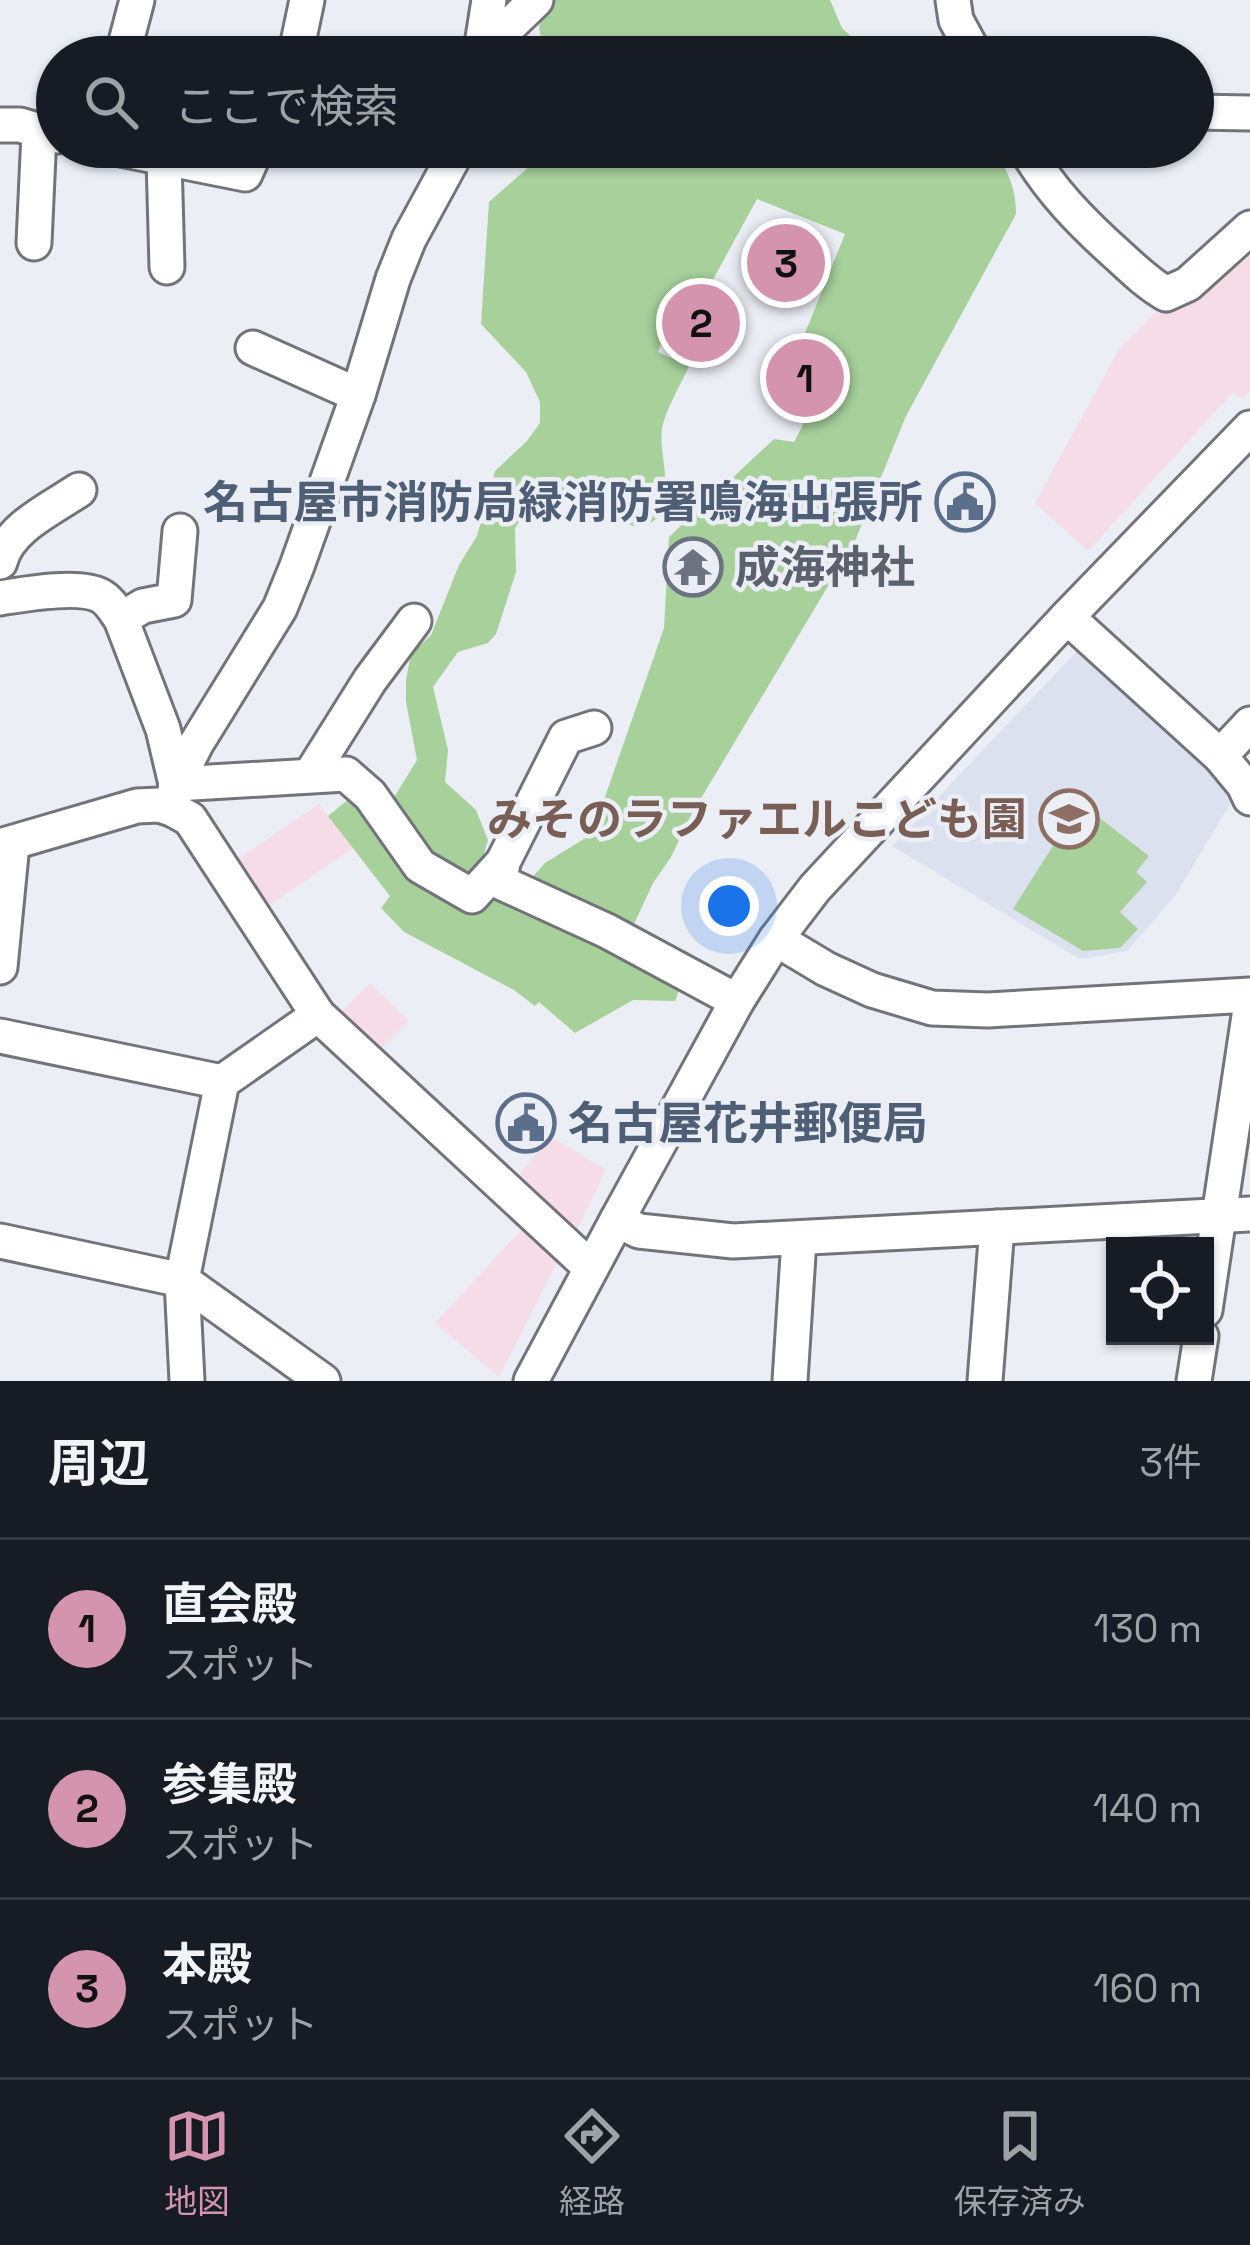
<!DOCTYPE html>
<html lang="ja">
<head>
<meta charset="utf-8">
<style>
	body { margin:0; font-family:"Space Grotesk","Noto Sans JP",sans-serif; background:#242831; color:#f1f3f6 }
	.controls { position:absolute; right:36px; bottom:36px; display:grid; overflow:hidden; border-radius:0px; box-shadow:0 3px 9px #0004 }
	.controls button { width:108px; height:108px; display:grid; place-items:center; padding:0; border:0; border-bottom:3px solid #363941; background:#171b24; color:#f1f3f6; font:60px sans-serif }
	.you { position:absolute; left:729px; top:906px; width:42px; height:42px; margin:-30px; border:9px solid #fff; border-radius:50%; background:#1a73e8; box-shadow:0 0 0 18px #1a73e833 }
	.badge { display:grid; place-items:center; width:78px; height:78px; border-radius:50%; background:#d494ae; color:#111; font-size:39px; font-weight:700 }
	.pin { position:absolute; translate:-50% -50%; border:6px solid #fff; box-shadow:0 3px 12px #0006 }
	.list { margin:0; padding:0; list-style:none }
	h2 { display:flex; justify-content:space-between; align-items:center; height:156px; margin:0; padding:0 48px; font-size:51px }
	h2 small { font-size:39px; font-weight:400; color:#9ea1a6 }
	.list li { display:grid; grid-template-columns:78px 1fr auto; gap:36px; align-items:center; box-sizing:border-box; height:180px; padding:0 48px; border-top:3px solid #363941 }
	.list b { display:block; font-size:45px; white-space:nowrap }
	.list p { margin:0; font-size:39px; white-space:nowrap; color:#9ea1a6 }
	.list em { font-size:39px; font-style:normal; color:#9ea1a6 }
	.icon { flex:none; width:66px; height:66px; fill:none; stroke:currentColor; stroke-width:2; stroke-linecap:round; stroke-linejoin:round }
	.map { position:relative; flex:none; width:1250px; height:1381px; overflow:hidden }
	.search { position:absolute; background:#171b24; box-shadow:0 3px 9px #0004; left:36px; right:36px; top:36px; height:132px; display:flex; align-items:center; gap:30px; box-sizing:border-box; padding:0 42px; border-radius:66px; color:#9ea1a6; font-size:45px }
	.sheet { height:696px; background:#171b24 }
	nav { display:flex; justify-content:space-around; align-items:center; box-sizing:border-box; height:168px; border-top:3px solid #363941; background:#171b24; font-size:33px; color:#9ea1a6 }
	nav a { display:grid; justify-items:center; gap:6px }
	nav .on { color:#d494ae }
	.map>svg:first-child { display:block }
	.commercial { fill:#f5dce7 }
	.built { fill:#dbe1ef }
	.green { fill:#a7d09b; fill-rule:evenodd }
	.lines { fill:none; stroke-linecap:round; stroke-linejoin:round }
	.minor-casing { stroke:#72747a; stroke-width:39 }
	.minor { stroke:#fff; stroke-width:33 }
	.labels { text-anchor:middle; stroke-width:9; stroke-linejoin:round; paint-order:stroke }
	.service-label { font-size:45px; font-weight:bold; fill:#4e5e75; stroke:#ebeef5; text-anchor:end }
	.worship-label { font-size:45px; font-weight:bold; fill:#5b616d; stroke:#ebeef5; text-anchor:start }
	.education-label { font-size:45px; font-weight:bold; fill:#785e54; stroke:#ebeef5; text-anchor:end }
</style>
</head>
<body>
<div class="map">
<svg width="1250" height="1381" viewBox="0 0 1250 1381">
	<rect width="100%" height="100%" fill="#ebeef5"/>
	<g class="commercial">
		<polygon points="1250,241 1250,391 1243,399 1233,392 1088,551 1035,503 1120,348 1161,307"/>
		<polygon points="319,804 353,848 262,910 231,864"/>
		<polygon points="370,983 409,1021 378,1052 338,1015"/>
		<polygon points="550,1136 606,1170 577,1229 569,1230 515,1180"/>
		<polygon points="528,1223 561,1254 499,1377 435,1323"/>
	</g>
	<polygon class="built" points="1076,652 1091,652 1237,792 1175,896 1127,951 1080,959 892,846"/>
	<g class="green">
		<polygon points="543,0 830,0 842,28 873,57 546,57 539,28"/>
		<path d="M 534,147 L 991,147 C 1007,168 1016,187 1016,214 L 906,416 L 855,541 L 691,815 L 671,857 L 653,883 L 622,950 L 681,985 L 675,1001 L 633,1000 L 575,1033 L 539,1002 L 535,1006 L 514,990 L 404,932 L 381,908 L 390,896 L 328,816 L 350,798 L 377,825 L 417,760 L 406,702 L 406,680 L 410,659 L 416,649 L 431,635 L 459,565 L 477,536 L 495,471 L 527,441 L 540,423 L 540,402 L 526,372 L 481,324 L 489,202 L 530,166 ZM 757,199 L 845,234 L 803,338 L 839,355 L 794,442 L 774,439 L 669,537 L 664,628 L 592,834 L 545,863 L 510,903 L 499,901 L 466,874 L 482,860 L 488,840 L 476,810 L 445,782 L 448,750 L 433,687 L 458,652 L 488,643 L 496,634 L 516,572 L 515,528 L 540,492 L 549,486 L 633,526 C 687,526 657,458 662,429 C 665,411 681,384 689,366 L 658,352 L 682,291 L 704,296 Z"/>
		<polygon points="1080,803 1149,856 1136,872 1147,882 1120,912 1138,929 1120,948 1083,951 1013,909"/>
	</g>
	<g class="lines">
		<g class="minor-casing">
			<g id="minor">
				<polyline points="953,0 956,20 976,57"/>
				<polyline points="481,53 536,0"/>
				<polyline points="122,57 137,0"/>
				<polyline points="295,57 307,0"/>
				<polyline points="480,57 489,0"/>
				<polyline points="1193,112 1250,113"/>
				<polyline points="0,125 20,125 57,136"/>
				<polyline points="110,147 245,174 257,147"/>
				<polyline points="459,147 409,239 393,279 358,395 297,566 280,608 196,744 176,784 172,809 190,819 318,1015 591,1268"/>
				<path d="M 1025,147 C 1049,190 1083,224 1120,257 C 1135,271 1149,284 1166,294 L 1188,284 L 1250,228"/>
				<polyline points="164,159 167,267"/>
				<polyline points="34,243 39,133"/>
				<polyline points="253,348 358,395"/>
				<path d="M 0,562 C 8,528 51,509 79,490"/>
				<path d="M 0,598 C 25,594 79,584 101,596 C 110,601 115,611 121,619 L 163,729 L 176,784 L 346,774 L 370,795 L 420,866 L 472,896 L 503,862 L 566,737 L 594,728"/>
				<polyline points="1067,617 1220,756 1244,785 1250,798"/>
				<polyline points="121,619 143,606 174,600 180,531"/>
				<polyline points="1220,756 1250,724"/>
				<polyline points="311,774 370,680 414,621"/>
				<polyline points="0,846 137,806 159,805 172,809"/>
				<polyline points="503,862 500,882 607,931 737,1001"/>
				<polyline points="776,939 826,969 872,990 932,1008 988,1010 1250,995"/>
				<polyline points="0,967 12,844"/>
				<polyline points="0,1036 222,1082"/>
				<polyline points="617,1220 737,1001 776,939 815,888 1067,617 1250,428"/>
				<polyline points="0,1241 182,1280 323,1381"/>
				<polyline points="1205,1310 1250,1009"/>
				<polyline points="187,1381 182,1280 222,1082 318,1015"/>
				<polyline points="531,1381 617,1220 639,1231 733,1241 1250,1214"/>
				<polyline points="790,1381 799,1239"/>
				<polyline points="985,1381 997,1227"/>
				<polyline points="1194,1381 1201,1336"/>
			</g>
		</g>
		<use href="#minor" class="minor"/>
	</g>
	<defs>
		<g id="civic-ring" transform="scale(3)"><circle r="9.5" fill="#ebeef5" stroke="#5c6f8a" stroke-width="1.5"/><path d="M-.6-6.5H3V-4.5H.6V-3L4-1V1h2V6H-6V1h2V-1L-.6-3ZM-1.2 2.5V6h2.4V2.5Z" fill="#5c6f8a"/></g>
		<g id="temple-ring" transform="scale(3)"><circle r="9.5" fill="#ebeef5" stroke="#6b7280" stroke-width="1.5"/><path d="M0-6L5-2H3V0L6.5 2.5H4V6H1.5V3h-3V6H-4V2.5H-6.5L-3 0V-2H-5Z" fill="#6b7280"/></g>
		<g id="school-ring" transform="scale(3)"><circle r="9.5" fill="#ebeef5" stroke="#8d6e63" stroke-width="1.5"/><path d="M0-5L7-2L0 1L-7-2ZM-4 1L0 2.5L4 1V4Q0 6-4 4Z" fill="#8d6e63"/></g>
	</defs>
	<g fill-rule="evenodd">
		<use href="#civic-ring" x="965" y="502"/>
		<use href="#temple-ring" x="693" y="567"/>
		<use href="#school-ring" x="1069" y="819"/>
		<use href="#civic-ring" x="526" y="1123"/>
	</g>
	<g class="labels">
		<g class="service-label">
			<text x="923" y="518">名古屋市消防局緑消防署鳴海出張所</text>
			<text x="568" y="1139" text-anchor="start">名古屋花井郵便局</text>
		</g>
		<g class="worship-label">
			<text x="735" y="583">成海神社</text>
		</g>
		<g class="education-label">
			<text x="1027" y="835">みそのラファエルこども園</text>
		</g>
	</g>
</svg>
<div class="controls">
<button><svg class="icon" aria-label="locate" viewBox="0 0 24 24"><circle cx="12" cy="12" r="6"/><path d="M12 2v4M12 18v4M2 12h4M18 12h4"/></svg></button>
</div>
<div class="you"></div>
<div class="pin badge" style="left:805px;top:378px">1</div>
<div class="pin badge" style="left:701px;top:323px">2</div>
<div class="pin badge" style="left:786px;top:263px">3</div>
<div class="search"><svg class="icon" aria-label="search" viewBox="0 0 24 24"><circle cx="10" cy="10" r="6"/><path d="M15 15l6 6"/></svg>ここで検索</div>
</div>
<section class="sheet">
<h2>周辺<small>3件</small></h2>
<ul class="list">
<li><span class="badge">1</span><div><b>直会殿</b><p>スポット</p></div><em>130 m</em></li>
<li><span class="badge">2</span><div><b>参集殿</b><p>スポット</p></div><em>140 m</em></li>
<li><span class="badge">3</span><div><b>本殿</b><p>スポット</p></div><em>160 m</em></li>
</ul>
</section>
<nav>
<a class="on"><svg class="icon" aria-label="map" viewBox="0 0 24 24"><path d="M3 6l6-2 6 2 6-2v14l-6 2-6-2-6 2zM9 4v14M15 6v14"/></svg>地図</a>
<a><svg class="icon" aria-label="directions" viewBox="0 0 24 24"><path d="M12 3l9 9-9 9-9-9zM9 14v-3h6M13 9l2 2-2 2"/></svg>経路</a>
<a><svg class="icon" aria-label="saved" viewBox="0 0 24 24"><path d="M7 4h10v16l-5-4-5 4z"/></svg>保存済み</a>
</nav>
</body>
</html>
